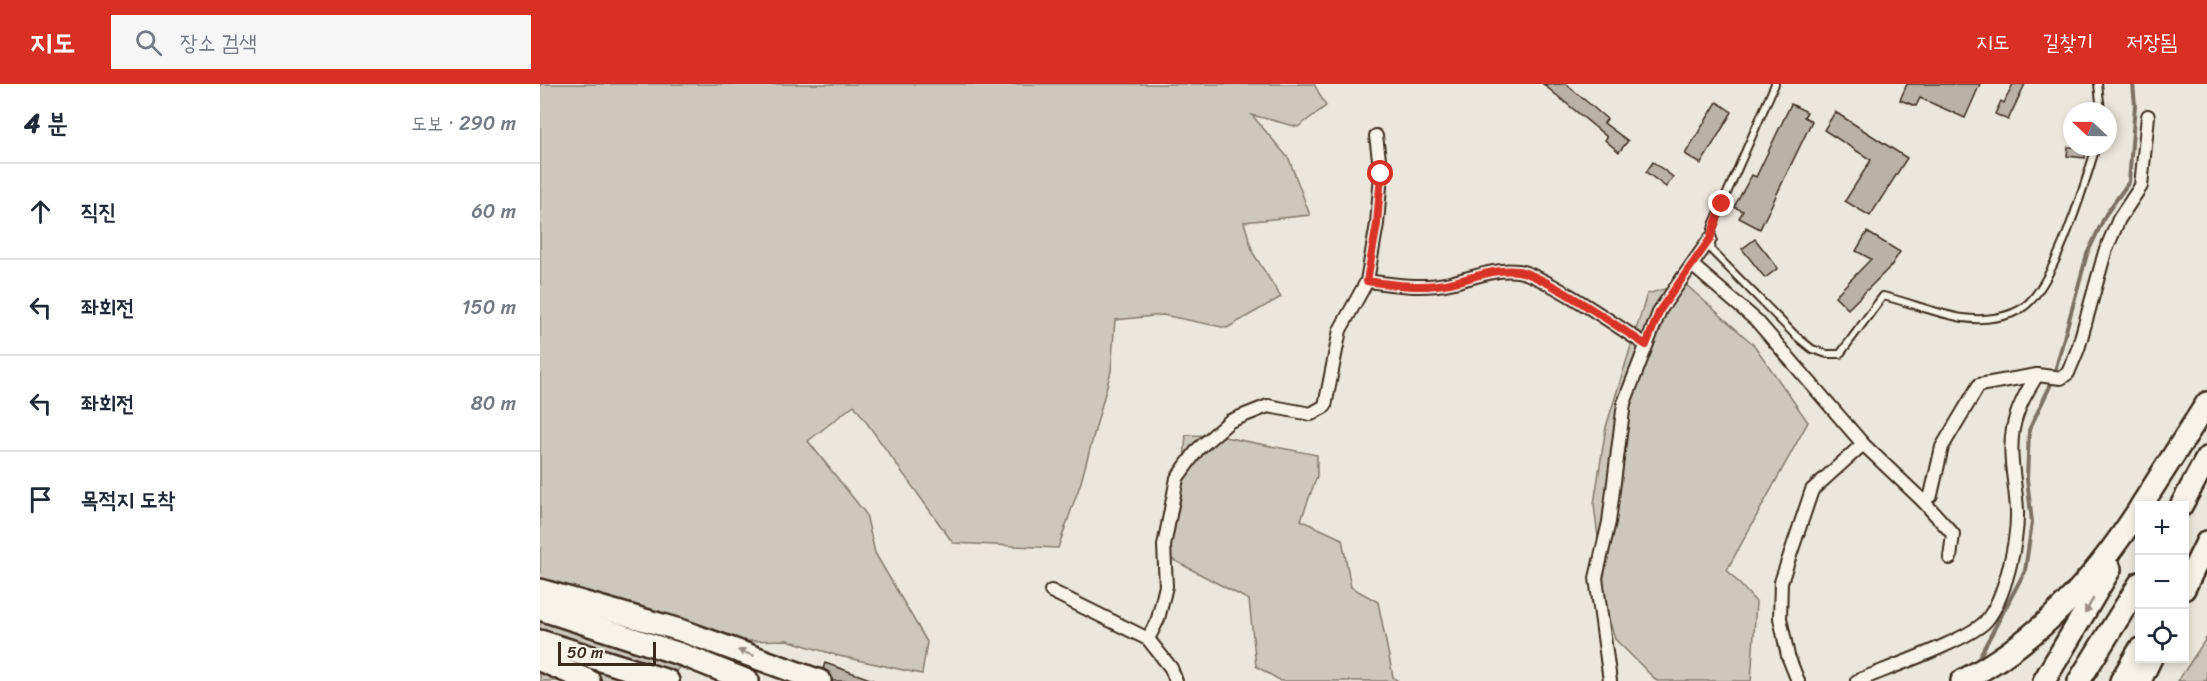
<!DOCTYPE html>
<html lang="ko">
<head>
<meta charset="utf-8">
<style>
	body { margin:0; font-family:Sriracha,"Poor Story",sans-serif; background:#f6f6f7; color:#1f2937 }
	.controls { position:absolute; right:18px; bottom:18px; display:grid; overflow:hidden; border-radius:0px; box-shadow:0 3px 9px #0003 }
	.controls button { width:54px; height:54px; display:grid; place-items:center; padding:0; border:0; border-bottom:2px solid #e0e1e3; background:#fff; color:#1f2937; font:30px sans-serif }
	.compass { position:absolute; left:1523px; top:18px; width:54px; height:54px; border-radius:50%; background:#fff; box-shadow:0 3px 9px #0003; rotate:292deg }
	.scale { position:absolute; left:18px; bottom:15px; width:98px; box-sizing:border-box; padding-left:6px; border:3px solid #3b2a1e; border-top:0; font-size:16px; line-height:21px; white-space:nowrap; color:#3b2a1e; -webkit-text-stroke:4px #f7f3e8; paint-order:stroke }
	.stop { position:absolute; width:18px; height:18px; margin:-14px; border:4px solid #d93025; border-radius:50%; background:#fff }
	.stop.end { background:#d93025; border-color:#fff; box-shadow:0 2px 6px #0008 }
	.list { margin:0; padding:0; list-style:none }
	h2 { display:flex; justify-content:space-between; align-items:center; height:78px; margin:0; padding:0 24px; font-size:26px }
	h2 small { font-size:20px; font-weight:400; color:#747a83 }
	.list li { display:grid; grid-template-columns:39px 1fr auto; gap:18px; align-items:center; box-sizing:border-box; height:96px; padding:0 24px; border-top:2px solid #e0e1e3 }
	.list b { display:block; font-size:22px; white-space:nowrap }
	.list em { font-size:20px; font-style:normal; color:#747a83 }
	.icon { flex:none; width:33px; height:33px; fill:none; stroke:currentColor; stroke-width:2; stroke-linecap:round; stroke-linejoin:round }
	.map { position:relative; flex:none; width:1667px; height:597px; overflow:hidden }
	header { display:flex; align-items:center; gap:36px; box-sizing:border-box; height:84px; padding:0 30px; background:#d93025; color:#fff }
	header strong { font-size:28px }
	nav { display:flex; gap:33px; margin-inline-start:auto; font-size:21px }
	.search { width:420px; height:54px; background:#f6f6f7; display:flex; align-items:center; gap:15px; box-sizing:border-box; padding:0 21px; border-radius:0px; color:#747a83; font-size:22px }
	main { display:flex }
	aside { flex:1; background:#fff }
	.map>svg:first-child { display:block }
	.green { fill:#cec8bc; stroke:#84796d; stroke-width:1.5 }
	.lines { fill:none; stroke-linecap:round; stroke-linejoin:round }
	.stream { stroke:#7c7064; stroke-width:4 }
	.building { fill:#bab2a7; stroke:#3b2a1e; stroke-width:1.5 }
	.lane-casing { stroke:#3b2a1e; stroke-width:10 }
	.street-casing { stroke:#3b2a1e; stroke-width:16 }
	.highway-casing { stroke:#3b2a1e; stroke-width:26 }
	.lane { stroke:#f7f3e8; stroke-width:6 }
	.street { stroke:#f7f3e8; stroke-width:12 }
	.highway { stroke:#f7f3e8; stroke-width:21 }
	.oneway { fill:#998e83 }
	.route { stroke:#d93025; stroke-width:8 }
</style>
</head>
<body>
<header>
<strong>지도</strong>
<div class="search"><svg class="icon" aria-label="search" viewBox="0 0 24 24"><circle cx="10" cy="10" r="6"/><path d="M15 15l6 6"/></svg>장소 검색</div>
<nav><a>지도</a><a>길찾기</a><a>저장됨</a></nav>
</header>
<main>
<aside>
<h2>4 분<small>도보 · 290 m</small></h2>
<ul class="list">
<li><svg class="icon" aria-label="ahead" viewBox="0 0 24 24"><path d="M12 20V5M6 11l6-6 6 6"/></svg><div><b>직진</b></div><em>60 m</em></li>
<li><svg class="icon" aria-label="left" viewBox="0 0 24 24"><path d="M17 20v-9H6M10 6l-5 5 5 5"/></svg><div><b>좌회전</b></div><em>150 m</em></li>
<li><svg class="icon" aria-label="left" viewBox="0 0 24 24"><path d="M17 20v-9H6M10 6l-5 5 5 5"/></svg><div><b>좌회전</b></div><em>80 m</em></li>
<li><svg class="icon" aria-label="arrive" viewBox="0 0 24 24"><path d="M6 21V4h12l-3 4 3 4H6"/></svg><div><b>목적지 도착</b></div></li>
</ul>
</aside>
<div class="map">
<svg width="1667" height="597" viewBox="0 0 1667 597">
	<rect width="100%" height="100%" fill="#ece7dc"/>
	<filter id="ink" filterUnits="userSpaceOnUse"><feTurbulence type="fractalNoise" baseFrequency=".0167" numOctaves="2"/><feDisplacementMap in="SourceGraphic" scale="12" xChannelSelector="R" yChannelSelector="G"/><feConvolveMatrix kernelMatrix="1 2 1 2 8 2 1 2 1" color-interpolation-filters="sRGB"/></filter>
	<g filter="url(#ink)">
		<g class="green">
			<polygon points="0,0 774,0 786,22 758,43 712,31 749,75 770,131 704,138 713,169 741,213 687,244 623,231 575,236 571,287 541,398 518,464 413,459 314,321 268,357 326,430 335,469 387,558 382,590 299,572 247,556 162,558 127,597 0,597"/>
			<polygon points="1144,199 1214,261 1268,338 1187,486 1216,518 1211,597 1117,597 1075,555 1067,529 1054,420 1066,343 1107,210"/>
			<polygon points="646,351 679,352 777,371 777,392 761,436 802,455 811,503 838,518 853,593 858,597 741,597 716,582 709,516 628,473 641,414"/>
			<polygon points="1667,553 1667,597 1638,597"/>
		</g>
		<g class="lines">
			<polyline class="stream" points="1436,579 1485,487 1492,438 1487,395 1489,346 1512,298 1547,170 1566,130 1589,98 1595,21 1593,0"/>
		</g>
		<g class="building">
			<polygon points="1003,0 1026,0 1067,35 1064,39 1088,57 1079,68 1065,56 1067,53"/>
			<polygon points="1367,0 1440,0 1425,34 1380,14 1376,22 1360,16"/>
			<polygon points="1473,0 1485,0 1468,36 1455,30 1461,17 1464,19"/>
			<polygon points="1177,18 1192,28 1161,80 1145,70"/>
			<polygon points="1251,20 1267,28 1264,33 1272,37 1220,145 1199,134 1203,127 1194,123 1212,91 1216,93"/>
			<polygon points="1295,28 1367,74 1330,132 1305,117 1331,76 1284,46"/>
			<polygon points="1528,63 1546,63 1545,74 1527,72"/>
			<polygon points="1113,78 1133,93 1126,103 1106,88"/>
			<polygon points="1327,148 1360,168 1351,182 1308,225 1295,212 1331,175 1316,167"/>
			<polygon points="1215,155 1238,184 1225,194 1202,165"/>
			<polygon points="285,579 333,596 333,597 292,597 290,589 283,585"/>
		</g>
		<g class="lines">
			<g class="lane-casing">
				<g id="lane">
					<path d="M 1235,0 L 1173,141 L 1170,155 L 1172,167 L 1256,252 L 1272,265 L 1287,270 L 1300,270 L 1343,212 C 1369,218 1397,230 1423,234 C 1443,237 1470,234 1485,222 C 1514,200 1545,100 1556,63"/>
					<polyline points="1558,0 1561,27"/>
				</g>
			</g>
			<g class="street-casing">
				<g id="street">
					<polyline points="1152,181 1217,237 1323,360 1383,417 1413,450 1410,474"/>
					<path d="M 827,197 C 855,201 882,205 910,199 C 932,194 954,184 978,187 C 1004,191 1080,244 1106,261"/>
					<polyline points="1383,417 1391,411 1402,363 1439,301 1497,291 1521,294 1528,289 1538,265 1565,168 1579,135 1601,102 1608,32"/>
					<polyline points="511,507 608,555 631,584 636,597"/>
					<polyline points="608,555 618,535 626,502 624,462 637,394 658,365 690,337 728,322 771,330 785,322 800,246 827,197 837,140 841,90 836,52"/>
					<polyline points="1070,597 1056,494 1069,438 1084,319 1120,226 1170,155"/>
					<polyline points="1258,597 1248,572 1240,534 1241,498 1272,406 1323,360"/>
					<path d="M 1317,597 C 1345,585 1429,556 1446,537 C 1465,515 1478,456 1477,427 C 1476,400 1468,373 1473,345 C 1477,324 1486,309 1497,291"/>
				</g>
			</g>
			<g class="highway-casing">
				<g id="highway">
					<polyline points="1601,422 1667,319"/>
					<polyline points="1641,422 1667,374"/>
					<polyline points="1644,505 1667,458"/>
					<polyline points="0,506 140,546 280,597"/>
					<polyline points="0,525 143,571 208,597"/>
					<polyline points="0,557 128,597"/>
					<polyline points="0,576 49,597"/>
					<path d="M 1422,597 C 1499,557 1553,497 1600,424"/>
					<polyline points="1504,597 1570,485"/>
					<polyline points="1539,597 1600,499"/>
					<polyline points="1581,597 1600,565"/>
					<polyline points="1600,597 1611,574"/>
				</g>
			</g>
			<use href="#lane" class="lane"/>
			<use href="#street" class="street"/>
			<use href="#highway" class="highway"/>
		</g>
		<defs><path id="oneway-solid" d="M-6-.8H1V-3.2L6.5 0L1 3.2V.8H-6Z" transform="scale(1.5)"/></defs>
		<g class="oneway">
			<use href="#oneway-solid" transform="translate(1549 522) rotate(120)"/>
			<use href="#oneway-solid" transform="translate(206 569) rotate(-161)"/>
		</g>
	</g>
	<g class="lines" filter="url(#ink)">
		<path class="route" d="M 841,90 L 837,140 L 827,197 C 855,201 882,205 910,199 C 933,194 954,184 978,187 C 1004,191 1080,244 1106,261 L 1120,226 L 1170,155 L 1182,120"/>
	</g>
</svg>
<div class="controls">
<button>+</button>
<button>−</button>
<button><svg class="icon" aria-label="locate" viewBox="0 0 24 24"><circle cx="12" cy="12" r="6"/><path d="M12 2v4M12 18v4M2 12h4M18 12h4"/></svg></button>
</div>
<svg class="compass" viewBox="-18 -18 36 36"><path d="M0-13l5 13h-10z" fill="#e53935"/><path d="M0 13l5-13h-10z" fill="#747a83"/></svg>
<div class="scale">50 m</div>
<div class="stop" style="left:841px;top:90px"></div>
<div class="stop end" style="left:1182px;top:120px"></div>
</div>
</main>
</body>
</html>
